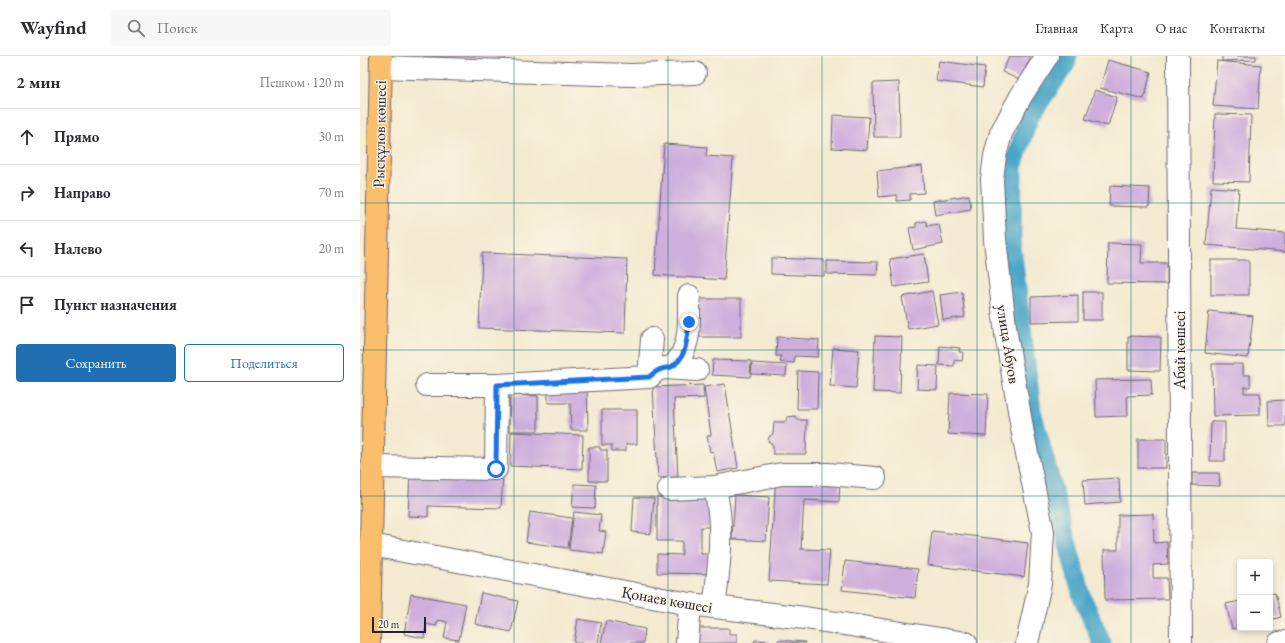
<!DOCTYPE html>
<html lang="ru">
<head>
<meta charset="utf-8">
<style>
	body { margin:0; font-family:"EB Garamond",serif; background:#f7f7f7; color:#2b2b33 }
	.controls { position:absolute; right:12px; bottom:12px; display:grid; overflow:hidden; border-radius:4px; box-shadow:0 2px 6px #0003 }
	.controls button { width:36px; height:36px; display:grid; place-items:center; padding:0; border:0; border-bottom:1px solid #e1e1e2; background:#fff; color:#2b2b33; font:20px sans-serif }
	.scale { position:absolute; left:12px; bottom:10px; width:54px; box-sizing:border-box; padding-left:4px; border:2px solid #22223b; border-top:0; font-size:11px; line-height:14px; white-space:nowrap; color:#22223b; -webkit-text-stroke:3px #fcf5e5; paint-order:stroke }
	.stop { position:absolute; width:12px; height:12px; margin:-9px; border:3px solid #1a73e8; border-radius:50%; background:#fff }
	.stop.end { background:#1a73e8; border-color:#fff; box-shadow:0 1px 4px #0008 }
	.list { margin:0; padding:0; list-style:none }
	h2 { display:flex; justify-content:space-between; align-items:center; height:52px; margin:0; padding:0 16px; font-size:17px }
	h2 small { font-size:13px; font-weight:400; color:#7c7c81 }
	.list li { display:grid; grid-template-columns:26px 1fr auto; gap:12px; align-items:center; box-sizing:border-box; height:56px; padding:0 16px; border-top:1px solid #e1e1e2 }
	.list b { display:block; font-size:15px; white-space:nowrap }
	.list em { font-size:13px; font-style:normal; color:#7c7c81 }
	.actions { display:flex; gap:8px; padding:12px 16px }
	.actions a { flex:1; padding:9px 0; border:1px solid #1f6fb2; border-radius:4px; text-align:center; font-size:14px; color:#1f6fb2 }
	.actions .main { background:#1f6fb2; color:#fff }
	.icon { flex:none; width:22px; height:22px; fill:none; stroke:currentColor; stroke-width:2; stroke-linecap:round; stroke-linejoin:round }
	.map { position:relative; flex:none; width:925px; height:587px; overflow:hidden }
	header { display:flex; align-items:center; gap:24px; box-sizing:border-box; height:56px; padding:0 20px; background:#fff; border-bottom:1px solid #e1e1e2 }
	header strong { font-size:19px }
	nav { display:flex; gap:22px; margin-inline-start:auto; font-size:14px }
	.search { width:280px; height:36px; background:#f7f7f7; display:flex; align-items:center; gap:10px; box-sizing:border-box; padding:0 14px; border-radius:4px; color:#7c7c81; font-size:15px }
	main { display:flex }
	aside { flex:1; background:#fff }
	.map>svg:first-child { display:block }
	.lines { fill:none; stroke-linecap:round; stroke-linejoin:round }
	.canal { stroke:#49a6c8; stroke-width:19 }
	.building { fill:#cdaedd }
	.minor-casing { stroke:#6c6870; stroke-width:24 }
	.major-casing { stroke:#6c6870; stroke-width:24 }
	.minor { stroke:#fff; stroke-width:22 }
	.major { stroke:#fabe6d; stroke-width:22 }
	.route { stroke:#1a73e8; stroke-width:5 }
	.grid { fill:none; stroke:#0f766e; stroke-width:1; stroke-opacity:0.55 }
	.labels { text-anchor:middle; stroke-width:3; stroke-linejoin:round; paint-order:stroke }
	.street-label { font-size:16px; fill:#22223b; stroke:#fcf5e5 }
</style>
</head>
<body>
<header>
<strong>Wayfind</strong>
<div class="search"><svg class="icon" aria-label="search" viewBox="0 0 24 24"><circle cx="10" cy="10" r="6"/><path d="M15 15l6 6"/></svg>Поиск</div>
<nav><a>Главная</a><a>Карта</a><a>О нас</a><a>Контакты</a></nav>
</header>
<main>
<aside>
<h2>2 мин<small>Пешком · 120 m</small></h2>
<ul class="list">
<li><svg class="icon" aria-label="ahead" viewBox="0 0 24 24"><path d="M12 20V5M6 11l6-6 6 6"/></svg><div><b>Прямо</b></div><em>30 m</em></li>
<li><svg class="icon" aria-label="right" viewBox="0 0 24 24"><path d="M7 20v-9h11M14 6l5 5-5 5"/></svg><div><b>Направо</b></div><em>70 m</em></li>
<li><svg class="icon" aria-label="left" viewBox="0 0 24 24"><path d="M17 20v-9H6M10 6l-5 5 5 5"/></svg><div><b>Налево</b></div><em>20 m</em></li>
<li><svg class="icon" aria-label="arrive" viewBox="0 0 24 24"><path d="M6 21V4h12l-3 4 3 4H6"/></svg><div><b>Пункт назначения</b></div></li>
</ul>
<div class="actions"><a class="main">Сохранить</a><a>Поделиться</a></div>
</aside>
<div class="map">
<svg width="925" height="587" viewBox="0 0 925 587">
	<rect width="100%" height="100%" fill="#fcf5e5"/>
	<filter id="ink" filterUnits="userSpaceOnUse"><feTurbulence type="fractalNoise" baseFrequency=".025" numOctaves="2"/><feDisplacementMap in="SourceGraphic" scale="8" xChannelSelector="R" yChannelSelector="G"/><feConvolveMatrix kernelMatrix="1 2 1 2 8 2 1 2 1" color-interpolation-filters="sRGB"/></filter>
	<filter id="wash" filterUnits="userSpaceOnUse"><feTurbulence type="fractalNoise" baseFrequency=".012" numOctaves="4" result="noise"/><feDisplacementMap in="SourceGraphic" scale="16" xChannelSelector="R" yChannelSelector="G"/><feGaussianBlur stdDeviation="0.9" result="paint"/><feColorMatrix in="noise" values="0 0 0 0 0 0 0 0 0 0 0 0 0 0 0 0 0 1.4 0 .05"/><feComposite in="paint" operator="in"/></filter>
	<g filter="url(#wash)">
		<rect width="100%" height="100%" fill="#f4ead1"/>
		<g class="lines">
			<polyline class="canal" points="708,0 706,8 669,62 653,111 652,191 672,355 722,541 742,587"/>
		</g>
		<g id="blocks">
			<g class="building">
				<rect x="64" y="0" width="81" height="7"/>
				<polygon points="650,0 671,0 660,24 642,16"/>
				<polygon points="862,0 896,0 896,4 862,5"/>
				<polygon points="748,4 791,16 784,43 740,32"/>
				<polygon points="579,5 625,11 623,31 576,25"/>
				<polygon points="857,5 901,9 898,53 853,50"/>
				<polygon points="539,26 540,81 514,81 513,27"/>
				<polygon points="735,34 757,41 748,70 725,63"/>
				<polygon points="855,58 891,59 889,126 853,125"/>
				<polygon points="473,59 509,61 507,94 472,92"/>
				<polygon points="304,88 347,91 346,100 373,102 364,224 295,219"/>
				<polygon points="562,110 564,137 550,138 550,144 537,145 537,139 519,141 517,115"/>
				<polygon points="750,130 790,132 789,151 749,150"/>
				<polygon points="851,131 879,133 876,173 925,177 925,196 846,189"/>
				<polygon points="609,139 611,153 575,159 573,145"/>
				<polygon points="566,165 567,170 579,168 583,188 553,194 549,172 556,171 556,167"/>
				<polygon points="748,187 782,188 781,207 807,207 807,228 747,227"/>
				<polygon points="122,197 267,203 265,277 119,272"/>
				<polygon points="564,198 568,226 534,231 530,203"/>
				<polygon points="411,202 464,204 464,220 411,218"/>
				<rect x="851" y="204" width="38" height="35"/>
				<polygon points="467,205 518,206 517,219 467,218"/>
				<polygon points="572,235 578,268 548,273 542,241"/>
				<polygon points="602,236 605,261 583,264 580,239"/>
				<rect x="723" y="236" width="19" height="28"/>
				<polygon points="718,239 718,265 671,266 671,241"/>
				<rect x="338" y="243" width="43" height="38"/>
				<polygon points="849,255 893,260 888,302 845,297"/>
				<polygon points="515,280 542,281 540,337 513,336"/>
				<polygon points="768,280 801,281 800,315 768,314"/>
				<polygon points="417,281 459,284 458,301 434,300 434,307 420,306 421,300 416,300"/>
				<polygon points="580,290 600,292 599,296 603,296 602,305 594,304 594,310 579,309"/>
				<polygon points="473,292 499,294 496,332 470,330"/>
				<polygon points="353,304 391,305 390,321 352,319"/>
				<polygon points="392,307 427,309 426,320 391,318"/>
				<polygon points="852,308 883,308 883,319 890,319 890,331 884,331 884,337 900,337 900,359 853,360"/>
				<polygon points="558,309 578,310 577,334 557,333"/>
				<polygon points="438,315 458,316 457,353 437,353"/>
				<polygon points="791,323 792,339 767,340 768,360 736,361 735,324"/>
				<polygon points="188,328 227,328 228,374 211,374 210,347 188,347"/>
				<polygon points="365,328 378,412 357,416 353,395 350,396 347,380 351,379 344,331"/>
				<polygon points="343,329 344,342 314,343 318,421 298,422 293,331"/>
				<polygon points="590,337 628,338 626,380 588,378"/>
				<polygon points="150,339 178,340 178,375 149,375"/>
				<polygon points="925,344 925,370 909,370 908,345"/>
				<polygon points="242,354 277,354 277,388 266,388 266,395 252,395 252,389 242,389"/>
				<polygon points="435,360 438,364 447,364 446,398 413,398 413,389 408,385 409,381 413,378 414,366 425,366 428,361"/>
				<polygon points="851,366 865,366 865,405 850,405"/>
				<polygon points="151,376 223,379 222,413 150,410"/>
				<rect x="778" y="383" width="28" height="29"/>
				<polygon points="229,391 240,391 240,394 247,394 247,425 229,425"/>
				<polygon points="50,415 143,418 141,452 68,450 68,461 48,460"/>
				<polygon points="832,417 859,417 860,430 832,429"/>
				<polygon points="416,421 480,424 479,446 444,444 441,493 470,494 467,528 409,525"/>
				<polygon points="759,422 760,446 725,449 723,424"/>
				<polygon points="214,428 236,429 235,452 212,451"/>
				<polygon points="375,439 409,441 406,485 372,483"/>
				<polygon points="274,441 294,442 291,478 272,476"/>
				<polygon points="297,441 356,442 356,471 341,471 341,498 355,498 354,518 297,517 297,498 322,499 322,485 297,485"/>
				<polygon points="170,456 212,462 208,492 166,486"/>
				<polygon points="214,456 241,459 239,475 246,476 243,498 209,494"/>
				<polygon points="793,458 794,487 807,486 808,508 793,509 793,522 807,522 808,543 745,544 744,494 758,494 758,459"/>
				<polygon points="572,475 668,487 664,521 568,509"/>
				<polygon points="485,505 558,513 555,542 482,534"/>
				<polygon points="121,537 158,545 151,576 115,568"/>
				<polygon points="915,537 921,561 910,564 910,538"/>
				<polygon points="51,538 106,548 99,584 84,582 87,566 78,564 76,570 66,568 64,582 44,578"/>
				<polygon points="880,545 880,571 872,573 866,548"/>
				<polygon points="218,563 241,567 238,587 214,587"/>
				<polygon points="246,565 285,573 283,587 241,587"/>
				<polygon points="339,572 369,572 369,578 377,578 377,587 338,587"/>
				<polygon points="395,584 410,585 409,587 394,587"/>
				<polygon points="418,584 445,586 445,587 418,587"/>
			</g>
		</g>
	</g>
	<g filter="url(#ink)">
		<use href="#blocks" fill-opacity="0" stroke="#6c6870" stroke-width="1"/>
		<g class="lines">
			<g class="minor-casing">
				<g id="minor">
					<polyline points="818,0 821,587"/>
					<polyline points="21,11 271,19 335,17"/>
					<path d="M 311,312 C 332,294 329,266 329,240"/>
					<polyline points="289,321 292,283"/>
					<polyline points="67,329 137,329 289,321 297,314 304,312 337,314"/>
					<polyline points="12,411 136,413 137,329"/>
					<polyline points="309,433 354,431 422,418 468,418 515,422"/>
					<polyline points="11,489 330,548 445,562 606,587"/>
					<path d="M 354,551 C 359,514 365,467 354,431"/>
					<polyline points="327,587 330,548"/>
					<polyline points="667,587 680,528 683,476 663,378 646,278 635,184 632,123 635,100 641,77 661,40 687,0"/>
					<polyline points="919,587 925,586"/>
				</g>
			</g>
			<g class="major-casing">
				<polyline id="major" points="9,587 21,0"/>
			</g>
			<use href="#minor" class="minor"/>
			<use href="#major" class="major"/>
		</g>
	</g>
	<g class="lines" filter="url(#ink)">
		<path class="route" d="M 136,413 L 137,329 L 289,321 C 294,317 297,314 302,313 C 305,312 309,312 311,311 C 327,303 327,281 329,266"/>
	</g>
	<path class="grid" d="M 154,0 L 154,587M 308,0 L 308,587M 462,0 L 462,587M 617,0 L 617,587M 771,0 L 771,587M 0,147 L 925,147M 0,294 L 925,294M 0,440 L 925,440"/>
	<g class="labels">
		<g class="street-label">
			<text transform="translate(19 78) rotate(-89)" y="6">Рысқұлов көшесі</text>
			<text transform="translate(649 288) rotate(81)" y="6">улица Абуов</text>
			<text transform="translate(819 294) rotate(-90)" y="6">Абай көшесі</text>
			<text transform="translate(307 543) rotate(10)" y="6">Қонаев көшесі</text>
		</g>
	</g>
</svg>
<div class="controls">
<button>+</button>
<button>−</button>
</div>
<div class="scale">20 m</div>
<div class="stop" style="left:136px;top:413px"></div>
<div class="stop end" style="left:329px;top:266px"></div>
</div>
</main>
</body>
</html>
